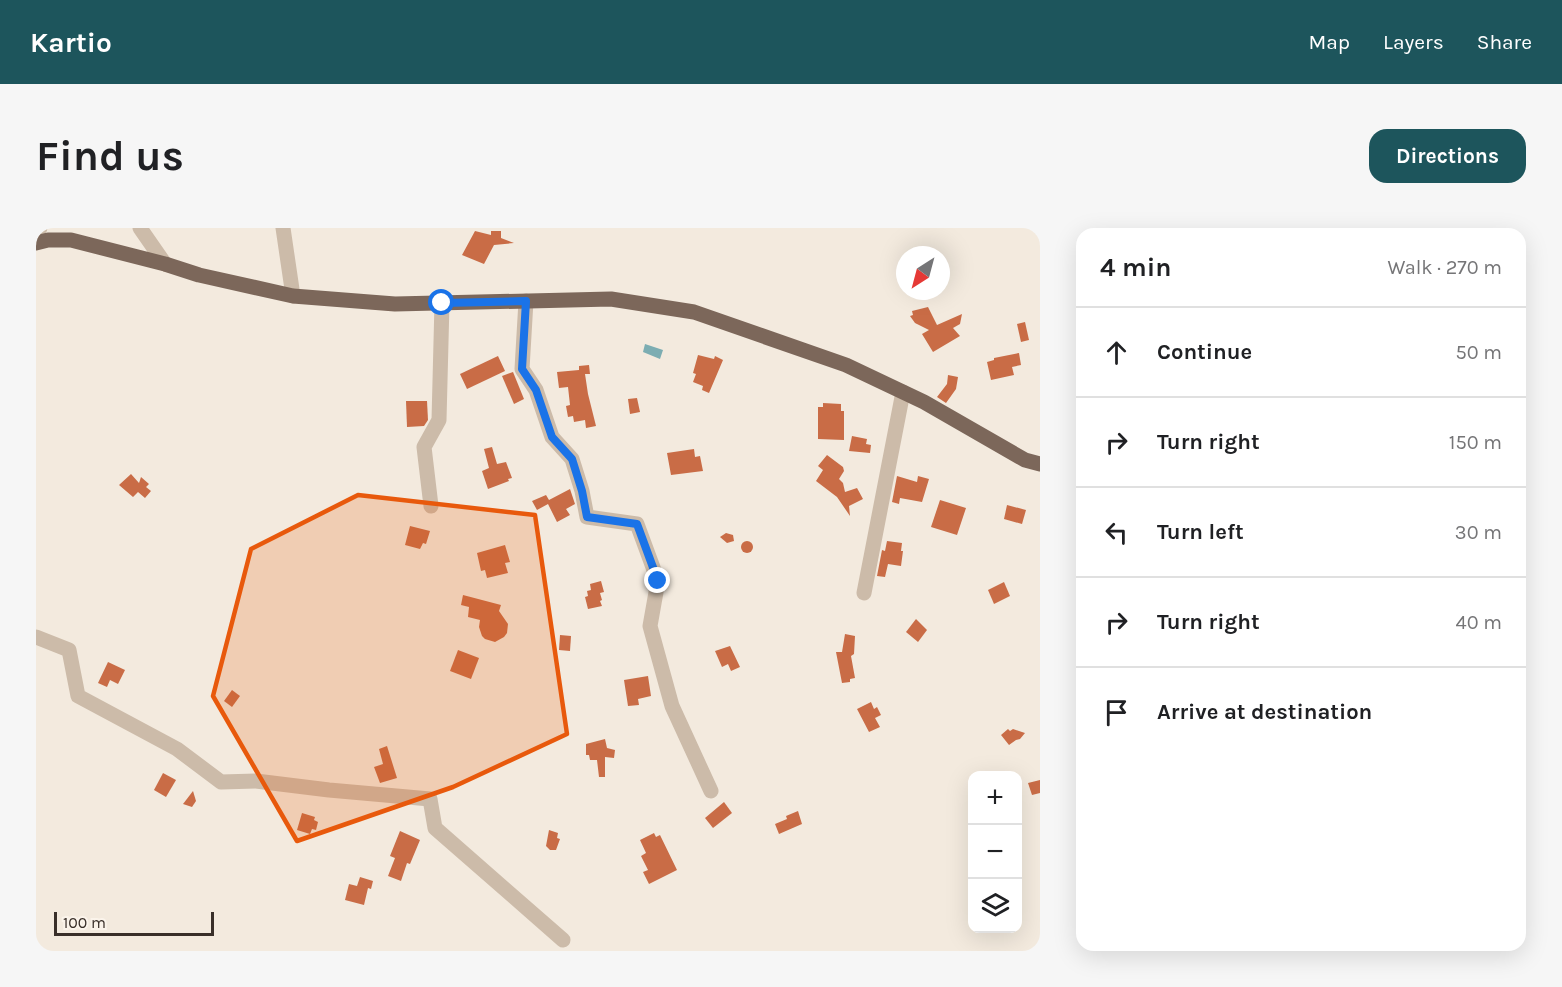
<!DOCTYPE html>
<html lang="en">
<head>
<meta charset="utf-8">
<style>
	body { margin:0; font-family:Karla,sans-serif; background:#f6f6f6; color:#202124 }
	.controls { position:absolute; right:18px; bottom:18px; display:grid; overflow:hidden; border-radius:12px; box-shadow:0 6px 24px #0002 }
	.controls button { width:54px; height:54px; display:grid; place-items:center; padding:0; border:0; border-bottom:2px solid #e0e0e0; background:#fff; color:#202124; font:30px sans-serif }
	.compass { position:absolute; left:860px; top:18px; width:54px; height:54px; border-radius:50%; background:#fff; box-shadow:0 6px 24px #0002; rotate:216deg }
	.scale { position:absolute; left:18px; bottom:15px; width:160px; box-sizing:border-box; padding-left:6px; border:3px solid #392f29; border-top:0; font-size:16px; line-height:21px; white-space:nowrap; color:#392f29; -webkit-text-stroke:4px #fbf4eb; paint-order:stroke }
	.stop { position:absolute; width:18px; height:18px; margin:-14px; border:4px solid #1a73e8; border-radius:50%; background:#fff }
	.stop.end { background:#1a73e8; border-color:#fff; box-shadow:0 2px 6px #0008 }
	.list { margin:0; padding:0; list-style:none }
	h2 { display:flex; justify-content:space-between; align-items:center; height:78px; margin:0; padding:0 24px; font-size:26px }
	h2 small { font-size:20px; font-weight:400; color:#757577 }
	.list li { display:grid; grid-template-columns:39px 1fr auto; gap:18px; align-items:center; box-sizing:border-box; height:90px; padding:0 24px; border-top:2px solid #e0e0e0 }
	.list b { display:block; font-size:22px; white-space:nowrap }
	.list em { font-size:20px; font-style:normal; color:#757577 }
	.icon { flex:none; width:33px; height:33px; fill:none; stroke:currentColor; stroke-width:2; stroke-linecap:round; stroke-linejoin:round }
	.map { position:relative; flex:none; width:1004px; height:723px; overflow:hidden; border-radius:18px }
	header { display:flex; align-items:center; gap:36px; box-sizing:border-box; height:84px; padding:0 30px; background:#1d555c; color:#fff }
	header strong { font-size:28px }
	nav { display:flex; gap:33px; margin-inline-start:auto; font-size:21px }
	.intro { display:flex; align-items:center; justify-content:space-between; box-sizing:border-box; height:144px; padding:0 36px }
	h1 { margin:0; font-size:42px }
	.button { padding:15px 27px; border-radius:18px; background:#1d555c; color:#fff; font-size:21px; font-weight:700 }
	main { display:flex; gap:36px; padding:0 36px }
	aside { flex:1; background:#fff; border-radius:18px; box-shadow:0 6px 24px #0002 }
	.map>svg:first-child { display:block }
	.water { fill:#7cadb2 }
	.building { fill:#c96c46 }
	.lines { fill:none; stroke-linecap:round; stroke-linejoin:round }
	.minor { stroke:#ccbba9; stroke-width:15 }
	.major { stroke:#7c675a; stroke-width:15 }
	.route { stroke:#1a73e8; stroke-width:8 }
	.marked { fill:#e8590c; fill-opacity:0.2; stroke:#e8590c; stroke-width:4.5; stroke-linejoin:round }
</style>
</head>
<body>
<header>
<strong>Kartio</strong>
<nav><a>Map</a><a>Layers</a><a>Share</a></nav>
</header>
<div class="intro"><h1>Find us</h1><a class="button">Directions</a></div>
<main>
<div class="map">
<svg width="1004" height="723" viewBox="0 0 1004 723">
	<rect width="100%" height="100%" fill="#f3eade"/>
	<polygon class="water" points="609,116 627,122 624,131 607,124"/>
	<g class="building">
		<polygon points="439,3 455,7 455,3 465,3 465,10 478,15 458,17 448,36 426,27"/>
		<polygon points="892,79 901,97 926,86 924,96 917,100 924,108 897,124 886,106 893,102 879,95 874,88 877,87 876,83"/>
		<polygon points="989,94 993,112 985,114 981,96"/>
		<polygon points="983,125 985,137 976,139 978,147 955,152 951,134 958,132 958,130"/>
		<polygon points="662,127 678,131 679,128 687,132 673,165 666,162 667,158 657,154 660,146 657,145"/>
		<polygon points="462,128 469,143 431,161 424,146"/>
		<polygon points="553,137 554,146 549,146 552,166 560,198 550,200 549,192 538,194 537,188 532,189 530,178 534,177 532,159 523,160 521,144 543,142 543,138"/>
		<polygon points="477,144 488,171 478,176 466,148"/>
		<polygon points="912,147 922,149 920,161 910,175 901,169 911,156"/>
		<polygon points="601,170 604,184 594,186 592,171"/>
		<polygon points="370,173 391,173 392,192 388,198 371,199"/>
		<polygon points="787,175 805,176 805,183 808,183 808,212 782,211 782,179 787,179"/>
		<polygon points="816,208 831,211 830,216 835,217 834,225 813,223"/>
		<polygon points="456,219 461,236 470,234 476,250 472,251 473,253 452,261 446,243 453,240 448,221"/>
		<polygon points="658,221 659,229 664,228 667,243 635,247 631,225"/>
		<polygon points="791,227 807,239 808,243 803,251 807,255 809,264 821,260 827,271 813,278 814,288 801,269 780,253 787,242 782,238"/>
		<polygon points="95,246 103,255 105,249 113,256 110,259 115,263 109,270 102,264 97,269 83,257"/>
		<polygon points="861,248 881,254 882,248 893,251 886,274 864,270 863,276 856,274"/>
		<polygon points="534,261 539,276 530,281 534,287 521,294 512,276 501,282 496,273 510,267 513,272"/>
		<polygon points="904,272 930,280 921,307 895,299"/>
		<polygon points="971,277 990,282 986,296 968,291"/>
		<polygon points="374,298 394,303 390,316 387,315 384,321 369,317"/>
		<polygon points="690,305 697,307 698,313 691,315 684,309"/>
		<polygon points="851,313 866,315 865,323 867,323 865,338 852,336 849,349 841,348 846,322 849,323"/>
		<circle cx="711" cy="319" r="6"/>
		<polygon points="469,317 474,334 469,335 472,345 451,350 449,342 445,343 441,325"/>
		<polygon points="565,353 568,364 564,365 566,372 564,373 566,378 552,381 549,369 552,368 551,363 555,362 554,356"/>
		<polygon points="968,354 974,368 958,376 952,362"/>
		<polygon points="427,367 465,377 463,383 472,396 471,405 468,409 459,414 449,411 446,408 443,399 444,392 432,389 433,379 425,377"/>
		<polygon points="880,391 891,402 882,414 870,404"/>
		<polygon points="809,406 819,408 818,426 815,428 819,450 814,451 814,454 806,455 800,424 806,424"/>
		<polygon points="524,407 535,408 534,423 523,422"/>
		<polygon points="694,418 704,439 695,443 692,436 686,439 679,423"/>
		<polygon points="422,422 443,430 435,451 414,443"/>
		<polygon points="72,434 89,442 82,456 74,452 71,459 62,455"/>
		<polygon points="612,448 615,468 602,471 603,477 592,478 588,452"/>
		<polygon points="196,462 204,468 196,479 188,473"/>
		<polygon points="835,474 838,481 841,479 845,487 839,490 844,499 833,504 821,481"/>
		<polygon points="972,501 974,503 977,501 989,505 984,511 980,512 973,517 965,507"/>
		<polygon points="569,511 571,520 579,522 578,530 569,529 569,549 563,549 561,532 554,532 553,527 550,527 550,516"/>
		<polygon points="351,518 361,550 344,555 338,539 347,536 343,521"/>
		<polygon points="127,545 140,552 130,569 118,562"/>
		<polygon points="1004,552 1004,565 996,567 992,555"/>
		<polygon points="157,563 160,573 156,579 147,576"/>
		<polygon points="688,574 696,585 677,600 669,590"/>
		<polygon points="762,583 766,596 743,606 739,596 751,591 750,588"/>
		<polygon points="266,585 279,589 278,592 282,594 280,602 276,601 274,606 261,602"/>
		<polygon points="513,602 522,605 521,610 524,611 520,622 514,622 510,618"/>
		<polygon points="364,603 384,612 374,636 371,635 365,653 352,648 359,630 354,628"/>
		<polygon points="618,605 620,609 624,607 641,642 613,656 607,644 612,642 605,628 610,625 604,612"/>
		<polygon points="324,649 337,653 335,661 332,660 328,677 309,672 313,656 321,658"/>
	</g>
	<g class="lines">
		<g class="minor">
			<polyline points="104,0 129,36"/>
			<polyline points="247,0 257,68"/>
			<polyline points="0,4 4,0"/>
			<polyline points="490,73 486,141 500,162 516,209 536,231 546,263 551,289 601,296 622,353 614,398 636,478 675,563"/>
			<polyline points="395,278 388,219 403,192 406,75"/>
			<polyline points="828,365 867,164"/>
			<polyline points="0,409 33,422 42,468 141,521 185,554 220,553 293,562 394,571 399,600 527,712"/>
		</g>
		<polyline class="major" points="0,15 12,12 35,12 129,36 163,47 257,68 359,76 575,71 658,84 810,137 888,174 989,232 1004,236"/>
	</g>
	<g class="lines">
		<polyline class="route" points="406,75 490,73 486,141 500,162 516,209 536,231 546,263 551,289 601,296 622,353"/>
	</g>
	<path class="marked" d="M 322,267 L 499,287 L 531,506 L 417,559 L 261,613 L 177,468 L 215,321 Z"/>
</svg>
<div class="controls">
<button>+</button>
<button>−</button>
<button><svg class="icon" aria-label="layers" viewBox="0 0 24 24"><path d="M12 4l9 5-9 5-9-5zM3 14l9 5 9-5"/></svg></button>
</div>
<svg class="compass" viewBox="-18 -18 36 36"><path d="M0-13l5 13h-10z" fill="#e53935"/><path d="M0 13l5-13h-10z" fill="#757577"/></svg>
<div class="scale">100 m</div>
<div class="stop" style="left:406px;top:75px"></div>
<div class="stop end" style="left:622px;top:353px"></div>
</div>
<aside>
<h2>4 min<small>Walk · 270 m</small></h2>
<ul class="list">
<li><svg class="icon" aria-label="ahead" viewBox="0 0 24 24"><path d="M12 20V5M6 11l6-6 6 6"/></svg><div><b>Continue</b></div><em>50 m</em></li>
<li><svg class="icon" aria-label="right" viewBox="0 0 24 24"><path d="M7 20v-9h11M14 6l5 5-5 5"/></svg><div><b>Turn right</b></div><em>150 m</em></li>
<li><svg class="icon" aria-label="left" viewBox="0 0 24 24"><path d="M17 20v-9H6M10 6l-5 5 5 5"/></svg><div><b>Turn left</b></div><em>30 m</em></li>
<li><svg class="icon" aria-label="right" viewBox="0 0 24 24"><path d="M7 20v-9h11M14 6l5 5-5 5"/></svg><div><b>Turn right</b></div><em>40 m</em></li>
<li><svg class="icon" aria-label="arrive" viewBox="0 0 24 24"><path d="M6 21V4h12l-3 4 3 4H6"/></svg><div><b>Arrive at destination</b></div></li>
</ul>
</aside>
</main>
</body>
</html>
